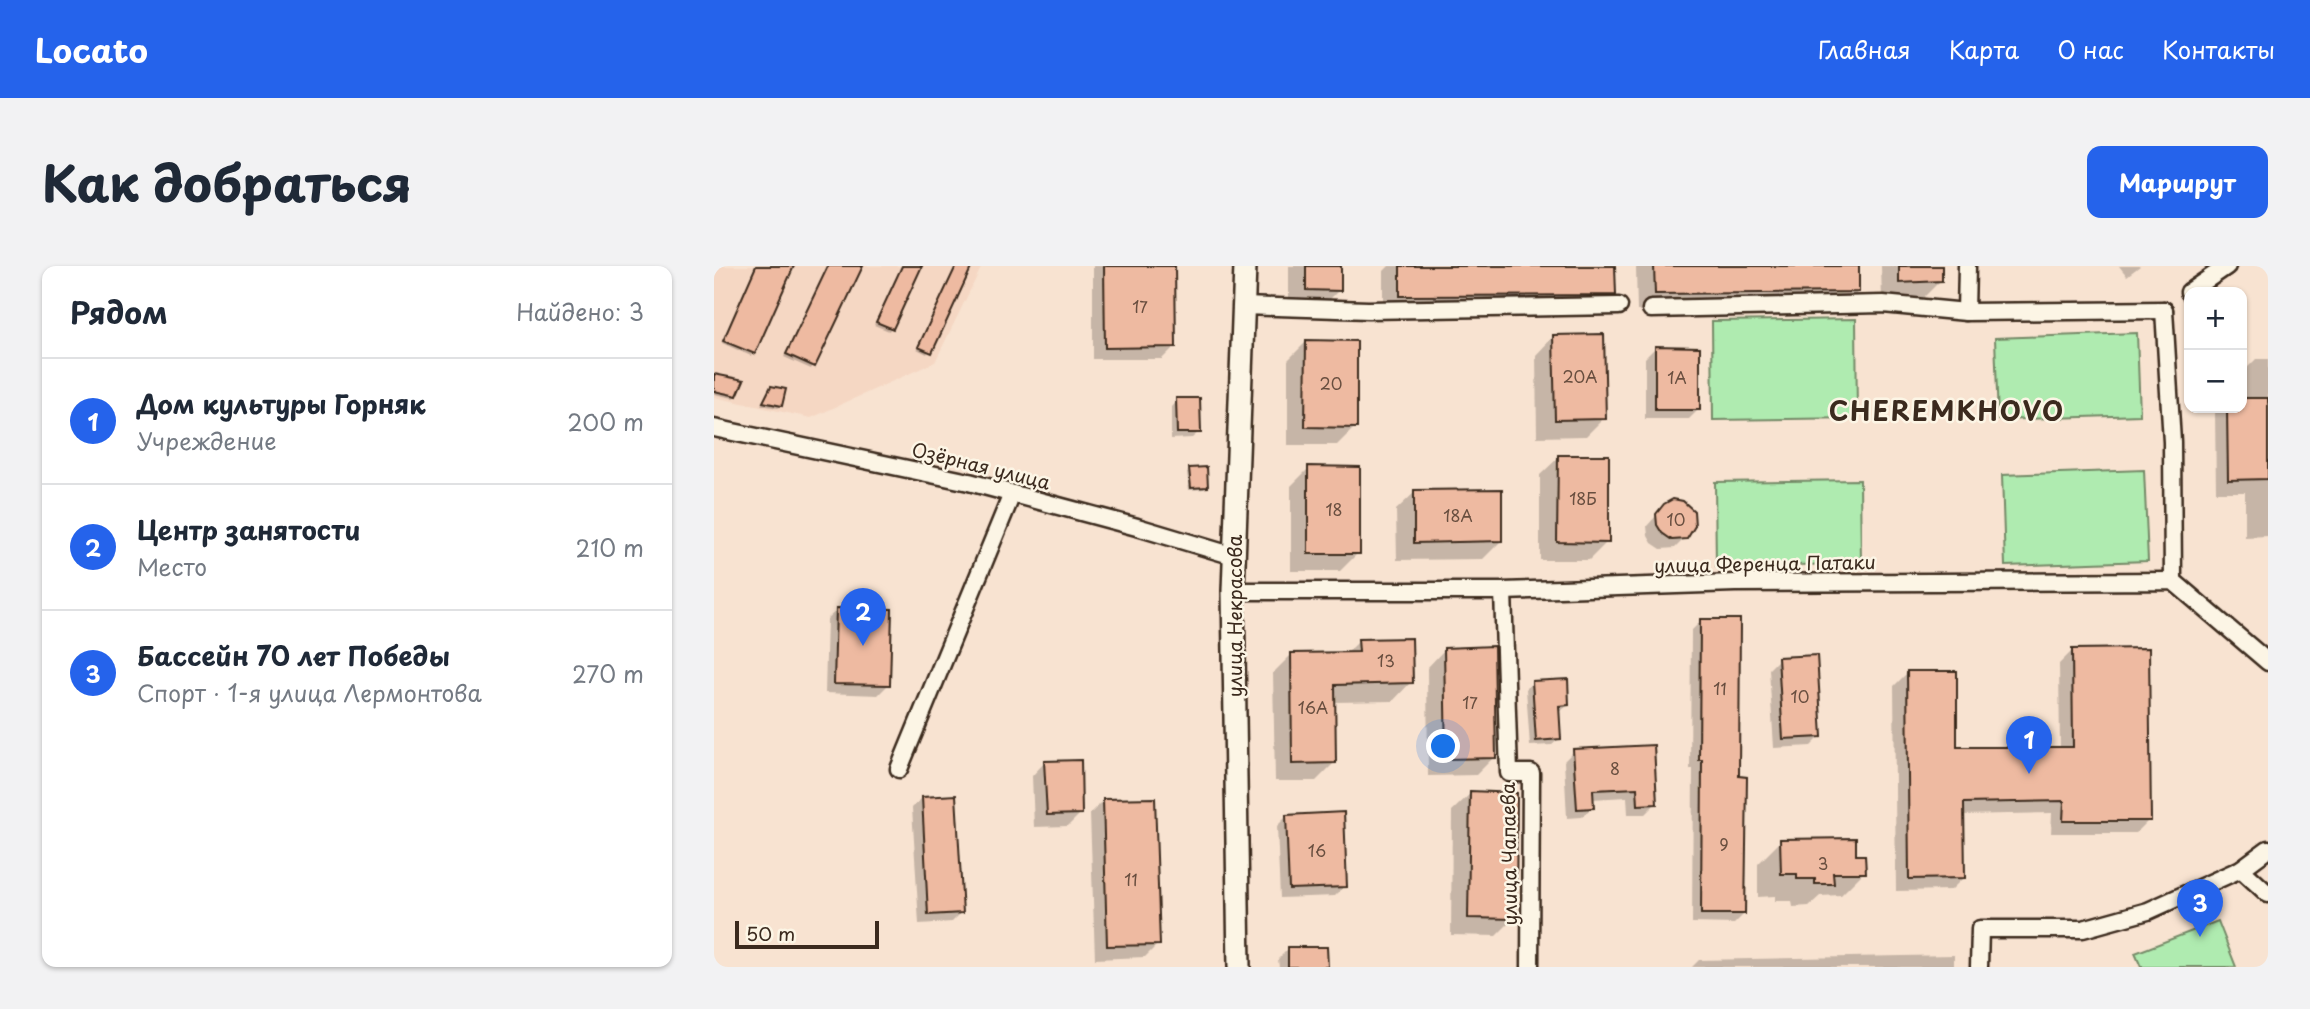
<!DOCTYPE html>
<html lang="ru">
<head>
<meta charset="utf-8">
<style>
	body { margin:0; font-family:"Playpen Sans",sans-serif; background:#f2f2f3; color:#1f2937 }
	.controls { position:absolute; right:21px; top:21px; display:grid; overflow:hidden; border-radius:14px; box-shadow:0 2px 5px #0004 }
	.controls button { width:63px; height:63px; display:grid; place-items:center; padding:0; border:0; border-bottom:2px solid #e0e1e3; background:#fff; color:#1f2937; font:35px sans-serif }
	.scale { position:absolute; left:21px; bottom:18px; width:144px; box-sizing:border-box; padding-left:7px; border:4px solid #3b2a1e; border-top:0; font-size:19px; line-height:24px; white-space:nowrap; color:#3b2a1e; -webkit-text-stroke:5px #fcf5e5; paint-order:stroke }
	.you { position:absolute; left:730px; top:481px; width:24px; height:24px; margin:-18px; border:5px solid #fff; border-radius:50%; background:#1a73e8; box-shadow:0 0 0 10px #1a73e833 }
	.badge { display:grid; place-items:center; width:46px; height:46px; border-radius:50%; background:#2563eb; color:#fff; font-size:23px; font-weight:700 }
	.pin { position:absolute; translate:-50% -58px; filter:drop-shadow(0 2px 4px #0008) }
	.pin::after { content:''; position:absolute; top:37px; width:24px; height:21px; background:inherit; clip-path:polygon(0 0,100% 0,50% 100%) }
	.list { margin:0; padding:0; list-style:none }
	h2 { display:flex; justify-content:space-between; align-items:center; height:91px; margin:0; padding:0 28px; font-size:30px }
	h2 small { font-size:23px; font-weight:400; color:#747a83 }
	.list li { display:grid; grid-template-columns:46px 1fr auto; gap:21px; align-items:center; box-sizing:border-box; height:126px; padding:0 28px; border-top:2px solid #e0e1e3 }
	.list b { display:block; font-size:26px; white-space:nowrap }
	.list p { margin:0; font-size:23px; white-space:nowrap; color:#747a83 }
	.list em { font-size:23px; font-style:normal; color:#747a83 }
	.map { position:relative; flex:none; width:1554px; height:701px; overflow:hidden; border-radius:14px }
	header { display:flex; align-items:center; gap:42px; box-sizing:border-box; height:98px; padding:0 35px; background:#2563eb; color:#fff }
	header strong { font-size:33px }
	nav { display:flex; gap:38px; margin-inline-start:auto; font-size:24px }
	.intro { display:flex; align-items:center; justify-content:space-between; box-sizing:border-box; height:168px; padding:0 42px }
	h1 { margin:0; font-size:49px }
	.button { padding:18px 32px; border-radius:14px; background:#2563eb; color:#fff; font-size:24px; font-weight:700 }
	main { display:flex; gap:42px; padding:0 42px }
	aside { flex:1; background:#fff; border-radius:14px; box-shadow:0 2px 5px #0004 }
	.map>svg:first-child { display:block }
	.built { fill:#f5d7c3 }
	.green { fill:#afebb0; stroke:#758a67; stroke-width:2 }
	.shadow { fill:#0003 }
	.building { fill:#eebaa1; stroke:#3b2a1e; stroke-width:2 }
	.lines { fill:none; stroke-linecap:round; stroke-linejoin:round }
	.minor-casing { stroke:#3b2a1e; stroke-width:21 }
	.secondary-casing { stroke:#3b2a1e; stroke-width:26 }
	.minor { stroke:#fcf5e5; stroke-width:16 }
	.secondary { stroke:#fcf5e5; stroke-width:21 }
	.labels { text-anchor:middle; stroke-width:5; stroke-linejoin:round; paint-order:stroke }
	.number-label { font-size:16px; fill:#684e3f }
	.street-label { font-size:19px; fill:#3b2a1e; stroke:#fcf5e5 }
	.district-label { font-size:26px; font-weight:bold; letter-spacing:2px; fill:#3b2a1e; stroke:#fcf5e5 }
</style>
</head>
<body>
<header>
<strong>Locato</strong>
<nav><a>Главная</a><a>Карта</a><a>О нас</a><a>Контакты</a></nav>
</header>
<div class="intro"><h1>Как добраться</h1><a class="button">Маршрут</a></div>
<main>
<aside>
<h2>Рядом<small>Найдено: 3</small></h2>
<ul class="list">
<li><span class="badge">1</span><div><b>Дом культуры Горняк</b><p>Учреждение</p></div><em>200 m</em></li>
<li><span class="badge">2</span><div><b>Центр занятости</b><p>Место</p></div><em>210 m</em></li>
<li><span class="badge">3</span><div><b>Бассейн 70 лет Победы</b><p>Спорт · 1-я улица Лермонтова</p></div><em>270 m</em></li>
</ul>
</aside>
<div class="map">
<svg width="1554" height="701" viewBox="0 0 1554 701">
	<rect width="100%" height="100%" fill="#f8e3d1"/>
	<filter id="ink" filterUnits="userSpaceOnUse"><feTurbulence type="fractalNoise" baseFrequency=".0143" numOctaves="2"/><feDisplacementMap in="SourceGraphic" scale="14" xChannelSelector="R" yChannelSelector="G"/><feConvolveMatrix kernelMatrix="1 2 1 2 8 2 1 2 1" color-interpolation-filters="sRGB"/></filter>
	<g filter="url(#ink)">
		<polygon class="built" points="0,0 268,0 221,96 97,152 0,131"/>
		<g class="green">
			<polygon points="1142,53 1143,152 999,154 998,55"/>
			<polygon points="1423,67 1426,149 1284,154 1281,72"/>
			<polygon points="1430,204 1434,295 1291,300 1288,209"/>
			<polygon points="1146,214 1147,298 1002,300 1001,216"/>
			<polygon points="1504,655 1522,701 1427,701 1421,687"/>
		</g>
		<g class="shadow">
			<polygon points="41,0 78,0 37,90 8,77"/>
			<polygon points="114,0 147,0 97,103 70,91"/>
			<polygon points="188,0 206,0 175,65 160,59"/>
			<polygon points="242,0 256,0 213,88 203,83"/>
			<polygon points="379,0 459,0 460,81 448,93 379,93"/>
			<polygon points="575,0 625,0 625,24 607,42 575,42"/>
			<polygon points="675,0 900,0 900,29 882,47 669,47 669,6"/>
			<polygon points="925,0 1143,0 1144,26 1125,44 923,45 922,2"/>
			<polygon points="1167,0 1226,0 1226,15 1208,33 1168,34"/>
			<polygon points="1405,0 1426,0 1413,10"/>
			<polygon points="840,70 890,152 872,170 823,171 822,89"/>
			<polygon points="592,76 641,161 623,179 574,179 574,94"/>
			<polygon points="941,82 985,143 975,153 931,153 931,92"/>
			<polygon points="1542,93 1554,93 1554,270 1531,271 1531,226 1502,226 1501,147 1506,142 1528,142 1529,106"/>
			<polygon points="0,110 22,129 19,132 0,128"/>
			<polygon points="57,122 67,140 64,142 47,139"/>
			<polygon points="463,134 485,166 478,172 457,173 457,141"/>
			<polygon points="845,191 893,276 875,294 826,294 826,209"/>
			<polygon points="595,202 644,287 626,305 577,305 577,220"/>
			<polygon points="476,204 492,220 490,223 475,224 473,206"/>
			<polygon points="701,226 787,275 769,293 683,294 682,244"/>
			<polygon points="951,240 971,272 961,282 947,283 938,277 934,270 933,260"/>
			<polygon points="123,344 174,419 164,429 111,427 113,353"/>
			<polygon points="987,355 1023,512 1030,648 1020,658 978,657 979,503 976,503 977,365"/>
			<polygon points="645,375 697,416 679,435 620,436 620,497 602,515 561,515 559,407 577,389 632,388"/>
			<polygon points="731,383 780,491 762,509 714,510 713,402"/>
			<polygon points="1358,385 1435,554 1422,567 1337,567 1338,547 1248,549 1250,611 1237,624 1182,625 1180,420 1193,407 1241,483 1346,482 1345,398"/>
			<polygon points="1065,393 1107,470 1097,480 1060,482 1055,403"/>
			<polygon points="819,416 854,439 847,445 843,445 845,473 838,479 816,480 812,423"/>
			<polygon points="938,481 941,538 931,548 914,548 913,531 878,533 878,541 868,551 853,552 850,495 860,485"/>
			<polygon points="331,496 367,547 354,560 320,561 318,510"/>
			<polygon points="757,527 800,652 782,670 737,669 738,545"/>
			<polygon points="208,532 248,646 238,656 205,658 198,542"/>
			<polygon points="389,535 444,678 431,691 381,693 376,548"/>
			<polygon points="573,550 631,620 621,630 566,632 563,560"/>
			<polygon points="1067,575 1140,591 1150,606 1127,629 1106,630 1095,640 1079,641 1078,635 1061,635 1061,630 1044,631 1044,598"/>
			<polygon points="574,683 612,701 565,701 564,693"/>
			<polygon points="1240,689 1240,701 978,701 985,694"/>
		</g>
		<g class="building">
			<polygon points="42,0 80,0 41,88 9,75"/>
			<polygon points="114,0 149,0 101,101 72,88"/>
			<polygon points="188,0 208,0 179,63 162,56"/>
			<polygon points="242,0 258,0 218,87 204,81"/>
			<polygon points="390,0 461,0 462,81 391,82"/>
			<polygon points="592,0 627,0 627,25 592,24"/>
			<polygon points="686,0 901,0 902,29 686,30"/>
			<polygon points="940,0 1145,0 1145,26 941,28"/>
			<polygon points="1185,0 1228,0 1228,15 1185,17"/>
			<polygon points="890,68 892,153 841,154 839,69"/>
			<polygon points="592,74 643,75 643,162 591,161"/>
			<polygon points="941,80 986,81 986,144 941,144"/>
			<polygon points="0,108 30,114 23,130 0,125"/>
			<polygon points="57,120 72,123 68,140 49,136"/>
			<polygon points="462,132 486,132 487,167 463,167"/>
			<polygon points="1528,132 1554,132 1554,213 1514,214 1513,142 1528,142"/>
			<polygon points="844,189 895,189 895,277 843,276"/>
			<polygon points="594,200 646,201 646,288 594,288"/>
			<polygon points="493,201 494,221 477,222 475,202"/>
			<polygon points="788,223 788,275 700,277 700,224"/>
			<polygon points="959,233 969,235 980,245 981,260 973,273 958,274 948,267 943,259 942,248 950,238"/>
			<polygon points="122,342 178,343 176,419 120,418"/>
			<polygon points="986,353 1026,353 1025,510 1033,511 1031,648 987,648 988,494 985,494"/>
			<polygon points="698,372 699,417 621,419 622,497 578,498 577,387 645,386 644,373"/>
			<polygon points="780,380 782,492 732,493 730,382"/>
			<polygon points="1435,382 1437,555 1349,555 1350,535 1250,537 1251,612 1195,613 1193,405 1243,405 1243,481 1359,481 1358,383"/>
			<polygon points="1103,389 1108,471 1069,473 1064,391"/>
			<polygon points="854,413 855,439 845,440 847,473 822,475 818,415"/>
			<polygon points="940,479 943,538 924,539 923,522 879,524 880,542 863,543 859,483"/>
			<polygon points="367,494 368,548 333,549 330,495"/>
			<polygon points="756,525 803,527 802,653 754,652"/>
			<polygon points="242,529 249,647 214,649 208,531"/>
			<polygon points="441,532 446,679 393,680 389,533"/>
			<polygon points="630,546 633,621 575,623 572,549"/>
			<polygon points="1142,572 1142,589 1151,589 1152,607 1119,607 1120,618 1101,618 1101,613 1083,613 1083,608 1067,608 1066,573"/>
			<polygon points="574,681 613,681 614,701 574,701"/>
		</g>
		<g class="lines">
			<g class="minor-casing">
				<g id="minor">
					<polyline points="1475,26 1513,0"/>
					<polyline points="529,40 654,44 905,40"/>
					<polyline points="937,43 1169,38 1252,46 1450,44"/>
					<polyline points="1450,44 1458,176 1459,315"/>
					<polyline points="1252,46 1253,0"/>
					<polyline points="0,162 255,216 423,261 520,290"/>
					<polyline points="519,325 789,325 1021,317 1459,315 1554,396"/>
					<polyline points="789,325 795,507 817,507 816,701"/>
					<polyline points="185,503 298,228"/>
					<polyline points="1527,603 1554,628"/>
					<polyline points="1265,701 1266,663 1369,663 1434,645 1527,603 1554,583"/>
				</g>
			</g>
			<g class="secondary-casing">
				<polyline id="secondary" points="525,701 519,325 531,0"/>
			</g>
			<use href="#minor" class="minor"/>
			<use href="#secondary" class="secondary"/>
		</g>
	</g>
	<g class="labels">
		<g class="number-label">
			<text x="426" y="47">17</text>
			<text x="866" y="117">20А</text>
			<text x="963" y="118">1А</text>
			<text x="617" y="124">20</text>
			<text x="869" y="239">18Б</text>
			<text x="620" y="250">18</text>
			<text x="744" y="256">18А</text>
			<text x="962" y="260">10</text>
			<text x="672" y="401">13</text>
			<text x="1006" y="429">11</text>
			<text x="1086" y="437">10</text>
			<text x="756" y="443">17</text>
			<text x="599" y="448">16А</text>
			<text x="901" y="509">8</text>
			<text x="1010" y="585">9</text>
			<text x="603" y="591">16</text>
			<text x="1109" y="604">3</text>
			<text x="417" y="620">11</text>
		</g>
		<g class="street-label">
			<text transform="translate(267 200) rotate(14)" y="7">Озёрная улица</text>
			<text transform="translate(1051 298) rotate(-1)" y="7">улица Ференца Патаки</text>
			<text transform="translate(521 350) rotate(-90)" y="7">улица Некрасова</text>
			<text transform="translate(795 588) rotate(-91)" y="7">улица Чапаева</text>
		</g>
		<g class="district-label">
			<text x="1233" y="155">CHEREMKHOVO</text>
		</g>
	</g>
</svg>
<div class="controls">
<button>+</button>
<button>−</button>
</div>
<div class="scale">50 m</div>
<div class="you"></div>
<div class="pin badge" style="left:1315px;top:508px">1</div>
<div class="pin badge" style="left:149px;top:380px">2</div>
<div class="pin badge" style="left:1486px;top:671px">3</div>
</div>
</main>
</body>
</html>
